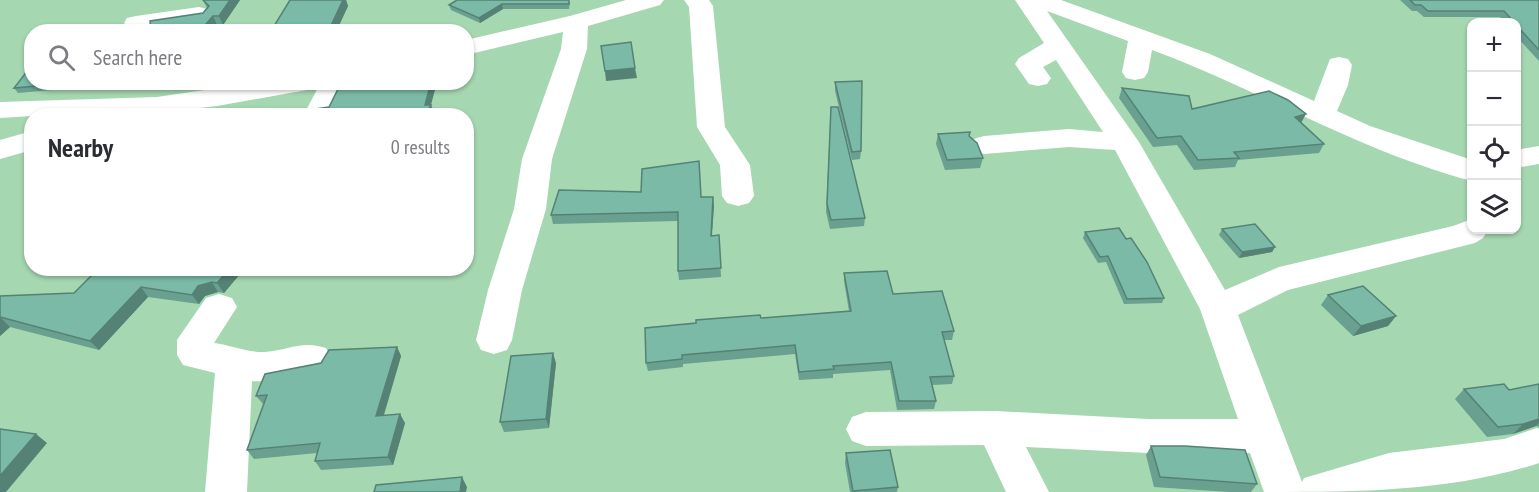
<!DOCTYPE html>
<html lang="en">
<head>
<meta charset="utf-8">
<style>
	body { margin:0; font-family:"PT Sans Narrow",sans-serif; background:#f2f2f3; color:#2b2b33 }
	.controls { position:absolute; right:18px; top:18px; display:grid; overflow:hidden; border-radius:12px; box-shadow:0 2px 4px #0004 }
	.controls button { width:54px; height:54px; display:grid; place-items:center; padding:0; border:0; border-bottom:2px solid #e1e1e2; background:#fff; color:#2b2b33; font:30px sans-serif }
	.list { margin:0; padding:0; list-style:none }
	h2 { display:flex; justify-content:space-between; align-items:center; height:78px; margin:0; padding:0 24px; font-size:26px }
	h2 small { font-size:20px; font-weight:400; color:#7c7c81 }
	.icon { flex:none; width:33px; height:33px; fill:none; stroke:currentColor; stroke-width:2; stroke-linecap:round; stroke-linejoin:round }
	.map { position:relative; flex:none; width:1539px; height:492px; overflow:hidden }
	.search { position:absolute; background:#fff; box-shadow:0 2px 4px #0004; left:24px; top:24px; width:450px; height:66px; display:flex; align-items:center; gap:15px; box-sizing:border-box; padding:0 21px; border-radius:24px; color:#7c7c81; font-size:22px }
	.panel { position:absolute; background:#fff; box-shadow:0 2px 4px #0004; left:24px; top:108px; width:450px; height:168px; border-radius:24px }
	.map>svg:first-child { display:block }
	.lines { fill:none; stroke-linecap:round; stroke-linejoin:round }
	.minor { fill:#fff; fill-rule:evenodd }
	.wall { fill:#69a08f }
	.shaded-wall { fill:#558274 }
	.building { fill:#7abaa6; stroke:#558274; stroke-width:1.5 }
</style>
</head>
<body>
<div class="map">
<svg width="1539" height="492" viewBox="0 0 1539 492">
	<rect width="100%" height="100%" fill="#a5d7b1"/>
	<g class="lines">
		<g class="minor">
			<polygon points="626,0 664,0 660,5 588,26 587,49 552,159 546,209 522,290 512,340 507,350 494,354 481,350 476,340 488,290 514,209 522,159 561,49 563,32 466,55 466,40 570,16"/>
			<polygon points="684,0 709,0 713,6 725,127 750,165 754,196 749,203 738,206 727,203 722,196 720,165 697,127 689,7"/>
			<path d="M 1015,0 L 1061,0 L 1210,54 L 1314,101 L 1330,59 L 1339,57 L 1348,59 L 1352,65 L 1348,85 L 1337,111 L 1370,126 L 1472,160 L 1472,181 C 1359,151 1260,90 1152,50 L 1148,72 L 1144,78 L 1135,80 L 1126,78 L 1122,72 L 1128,41 L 1047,11 L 1139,142 L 1225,290 L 1279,267 L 1453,226 L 1472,219 L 1472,230 L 1488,230 L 1483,238 L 1475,243 L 1288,290 L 1238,315 L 1302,482 L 1304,478 L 1389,453 L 1504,439 L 1537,428 L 1539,429 L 1539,463 C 1451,492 1356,492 1264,492 L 1250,453 L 1148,453 L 1026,447 L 1049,492 L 1006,492 L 984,445 L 866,446 L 852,441 L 846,429 L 852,417 L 866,412 L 996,411 L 1148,419 L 1238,419 L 1200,309 L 1115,150 L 1069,147 L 984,154 L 974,151 L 969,145 L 974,139 L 984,136 L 1069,129 L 1103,132 L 1056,60 L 1043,67 L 1051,78 L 1047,84 L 1038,86 L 1029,84 L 1015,64 L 1019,58 L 1044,43 Z"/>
			<polygon points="199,7 207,9 211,14 207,19 136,30 127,28 124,23 127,18 136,16"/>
			<polygon points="259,82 320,82 316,88 307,90 217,106 157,113 32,116 0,118 0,102 157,97"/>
			<polygon points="321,82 348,82 331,116 303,116"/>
			<polygon points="32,131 32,150 0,159 0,140"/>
			<polygon points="1539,146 1539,164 1516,168 1516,150"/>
			<path d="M 219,294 L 232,298 L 237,307 L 214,343 C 231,345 248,353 265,352 C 289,350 302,340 326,348 L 332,359 L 326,370 C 309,375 269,383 252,381 L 247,492 L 205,492 L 215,373 L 183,365 L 177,355 L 177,340 L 206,298 Z"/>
		</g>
	</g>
	<g class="wall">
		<polygon points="203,0 240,0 223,25 217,25 203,13 207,8"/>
		<polygon points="290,0 346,0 348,6 336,32 276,32 274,26"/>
		<polygon points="1400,0 1539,0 1539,61 1516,36 1516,22 1505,22 1500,17 1424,17 1417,11 1412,11"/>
		<polygon points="570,2 569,9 503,9 480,23 451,10 449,5"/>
		<polygon points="58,82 52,90 18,93 14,88"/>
		<polygon points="835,82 861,151 860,159 852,160 835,91"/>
		<polygon points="1122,88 1192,109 1302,123 1324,144 1319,153 1238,160 1235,167 1194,170 1177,145 1153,147 1119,98"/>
		<polygon points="831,107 865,218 864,226 830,229 826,212"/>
		<polygon points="938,134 969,136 983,158 980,168 945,170 936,144"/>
		<polygon points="701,197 714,206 712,236 719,235 721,277 679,280 678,271 678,221 553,224 551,215"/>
		<polygon points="1222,229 1275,247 1272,252 1239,258 1219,235"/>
		<polygon points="1085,232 1164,298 1162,303 1124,304 1106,262 1098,263 1083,238"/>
		<polygon points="99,268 245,268 224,293 218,292 205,296 199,304 148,297 99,350 10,327 0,336 0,296 74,293"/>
		<polygon points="844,273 893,294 954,331 952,340 944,340 954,376 952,384 932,385 936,401 934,409 897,410 890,370 833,374 833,378 799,380 795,354 683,364 683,367 648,371 646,363 761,318 849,311 844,281"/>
		<polygon points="1328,295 1396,316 1388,326 1353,336 1321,305"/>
		<polygon points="397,347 401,356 384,415 405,423 393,465 321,470 315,461 317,453 254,459 247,450 264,405 256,396 321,363"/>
		<polygon points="556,363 549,428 504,432 500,422"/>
		<polygon points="1539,384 1539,427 1536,426 1513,434 1487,437 1455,399 1464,389 1509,390"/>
		<polygon points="1151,446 1257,484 1251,492 1229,492 1154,487 1146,455"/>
		<polygon points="846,453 898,487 897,492 850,492 845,463"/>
	</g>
	<g class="shaded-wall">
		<polygon points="230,0 240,0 223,25 219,16"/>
		<polygon points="343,0 346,0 348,6 336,32 328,32"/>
		<polygon points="502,4 503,9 480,23 479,18"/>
		<polygon points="213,16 217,25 211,32 199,32"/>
		<polygon points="635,68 637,78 606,81 605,71"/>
		<polygon points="50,82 58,82 52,90 48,85"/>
		<polygon points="431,82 437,82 431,105 435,114 434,116 425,116 425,105"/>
		<polygon points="152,110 155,116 148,116"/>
		<polygon points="1306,114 1301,123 1295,117"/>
		<polygon points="713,197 714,206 711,244 711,236"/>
		<polygon points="1275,247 1272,252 1239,258 1242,252"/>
		<polygon points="230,268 245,268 224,293 217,283"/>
		<polygon points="212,282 218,292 205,296 199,304 192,295 198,286"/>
		<polygon points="141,287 148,297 99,350 90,341"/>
		<polygon points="1396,316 1388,326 1353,336 1361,326"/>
		<polygon points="0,317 10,327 0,336"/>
		<polygon points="397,347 401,356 381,424 376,416"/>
		<polygon points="553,353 556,363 549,428 546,419"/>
		<polygon points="400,414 405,423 393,465 388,457"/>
		<polygon points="1539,419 1539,423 1536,426 1513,434 1523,424"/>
		<polygon points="36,434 47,443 6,492 0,492 0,476"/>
		<polygon points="462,477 467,487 466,492 460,492"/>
	</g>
	<g class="building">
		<polygon points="203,0 230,0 219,16 213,16 199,32 151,32 150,21 203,13 209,6"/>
		<polygon points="290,0 343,0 328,32 282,32 285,25 274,26"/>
		<polygon points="457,0 569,0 569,4 502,4 479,18 449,5"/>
		<polygon points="1410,0 1539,0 1539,50 1516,25 1516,22 1514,22 1504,11 1428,11 1421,5 1415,5"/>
		<polygon points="631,42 635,68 605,71 601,46"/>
		<polygon points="32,65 32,82 50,82 48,85 14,88"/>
		<polygon points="862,81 861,151 852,152 835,82"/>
		<polygon points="391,82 431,82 425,105 431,105 425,116 311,116 316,109 329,107 339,87 391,89"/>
		<polygon points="1122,88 1189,96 1192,109 1269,91 1288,100 1306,114 1295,117 1324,144 1234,152 1239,158 1198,160 1181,136 1157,138"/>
		<polygon points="831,107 838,107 865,218 831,220 827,204"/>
		<polygon points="138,110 152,110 148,116 118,116"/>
		<polygon points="970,132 969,136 977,143 983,158 947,160 938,134"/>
		<polygon points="699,161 701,197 713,197 711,236 719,235 721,268 678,271 678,212 551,215 559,190 641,192 642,169"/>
		<polygon points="1255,224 1275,247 1242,252 1222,229"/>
		<polygon points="1119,228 1126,239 1131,238 1147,262 1164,298 1127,299 1108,256 1100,257 1085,232"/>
		<polygon points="99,268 230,268 217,283 212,282 198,286 192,295 141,287 90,341 0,317 0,296 74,293"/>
		<polygon points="887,271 893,294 942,291 954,331 942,332 954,376 930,377 936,401 899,401 891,362 833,366 834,369 799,372 795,345 682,355 682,359 646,363 645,328 696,323 696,320 760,315 761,318 851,311 844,273"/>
		<polygon points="1363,286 1396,316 1361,326 1328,295"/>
		<polygon points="397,347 376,416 400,414 388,457 315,461 320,443 247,450 267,395 256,396 265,374 321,363 329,350"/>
		<polygon points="553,353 546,419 500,422 511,356"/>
		<polygon points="1504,384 1509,390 1539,384 1539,419 1523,424 1498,427 1464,389"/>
		<polygon points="0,429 36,434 0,476"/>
		<polygon points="1151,446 1185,446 1245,450 1257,484 1160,477"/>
		<polygon points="890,450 898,487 853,491 846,453"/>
		<polygon points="462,477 460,492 374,492 376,485"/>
	</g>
</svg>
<div class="controls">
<button>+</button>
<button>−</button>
<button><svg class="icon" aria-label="locate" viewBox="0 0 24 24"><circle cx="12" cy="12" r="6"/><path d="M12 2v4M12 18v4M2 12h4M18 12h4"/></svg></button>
<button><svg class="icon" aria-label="layers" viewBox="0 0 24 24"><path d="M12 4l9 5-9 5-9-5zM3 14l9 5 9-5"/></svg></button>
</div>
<div class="search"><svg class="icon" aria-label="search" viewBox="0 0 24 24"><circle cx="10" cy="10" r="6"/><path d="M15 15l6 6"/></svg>Search here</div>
<section class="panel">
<h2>Nearby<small>0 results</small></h2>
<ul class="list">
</ul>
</section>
</div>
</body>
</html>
